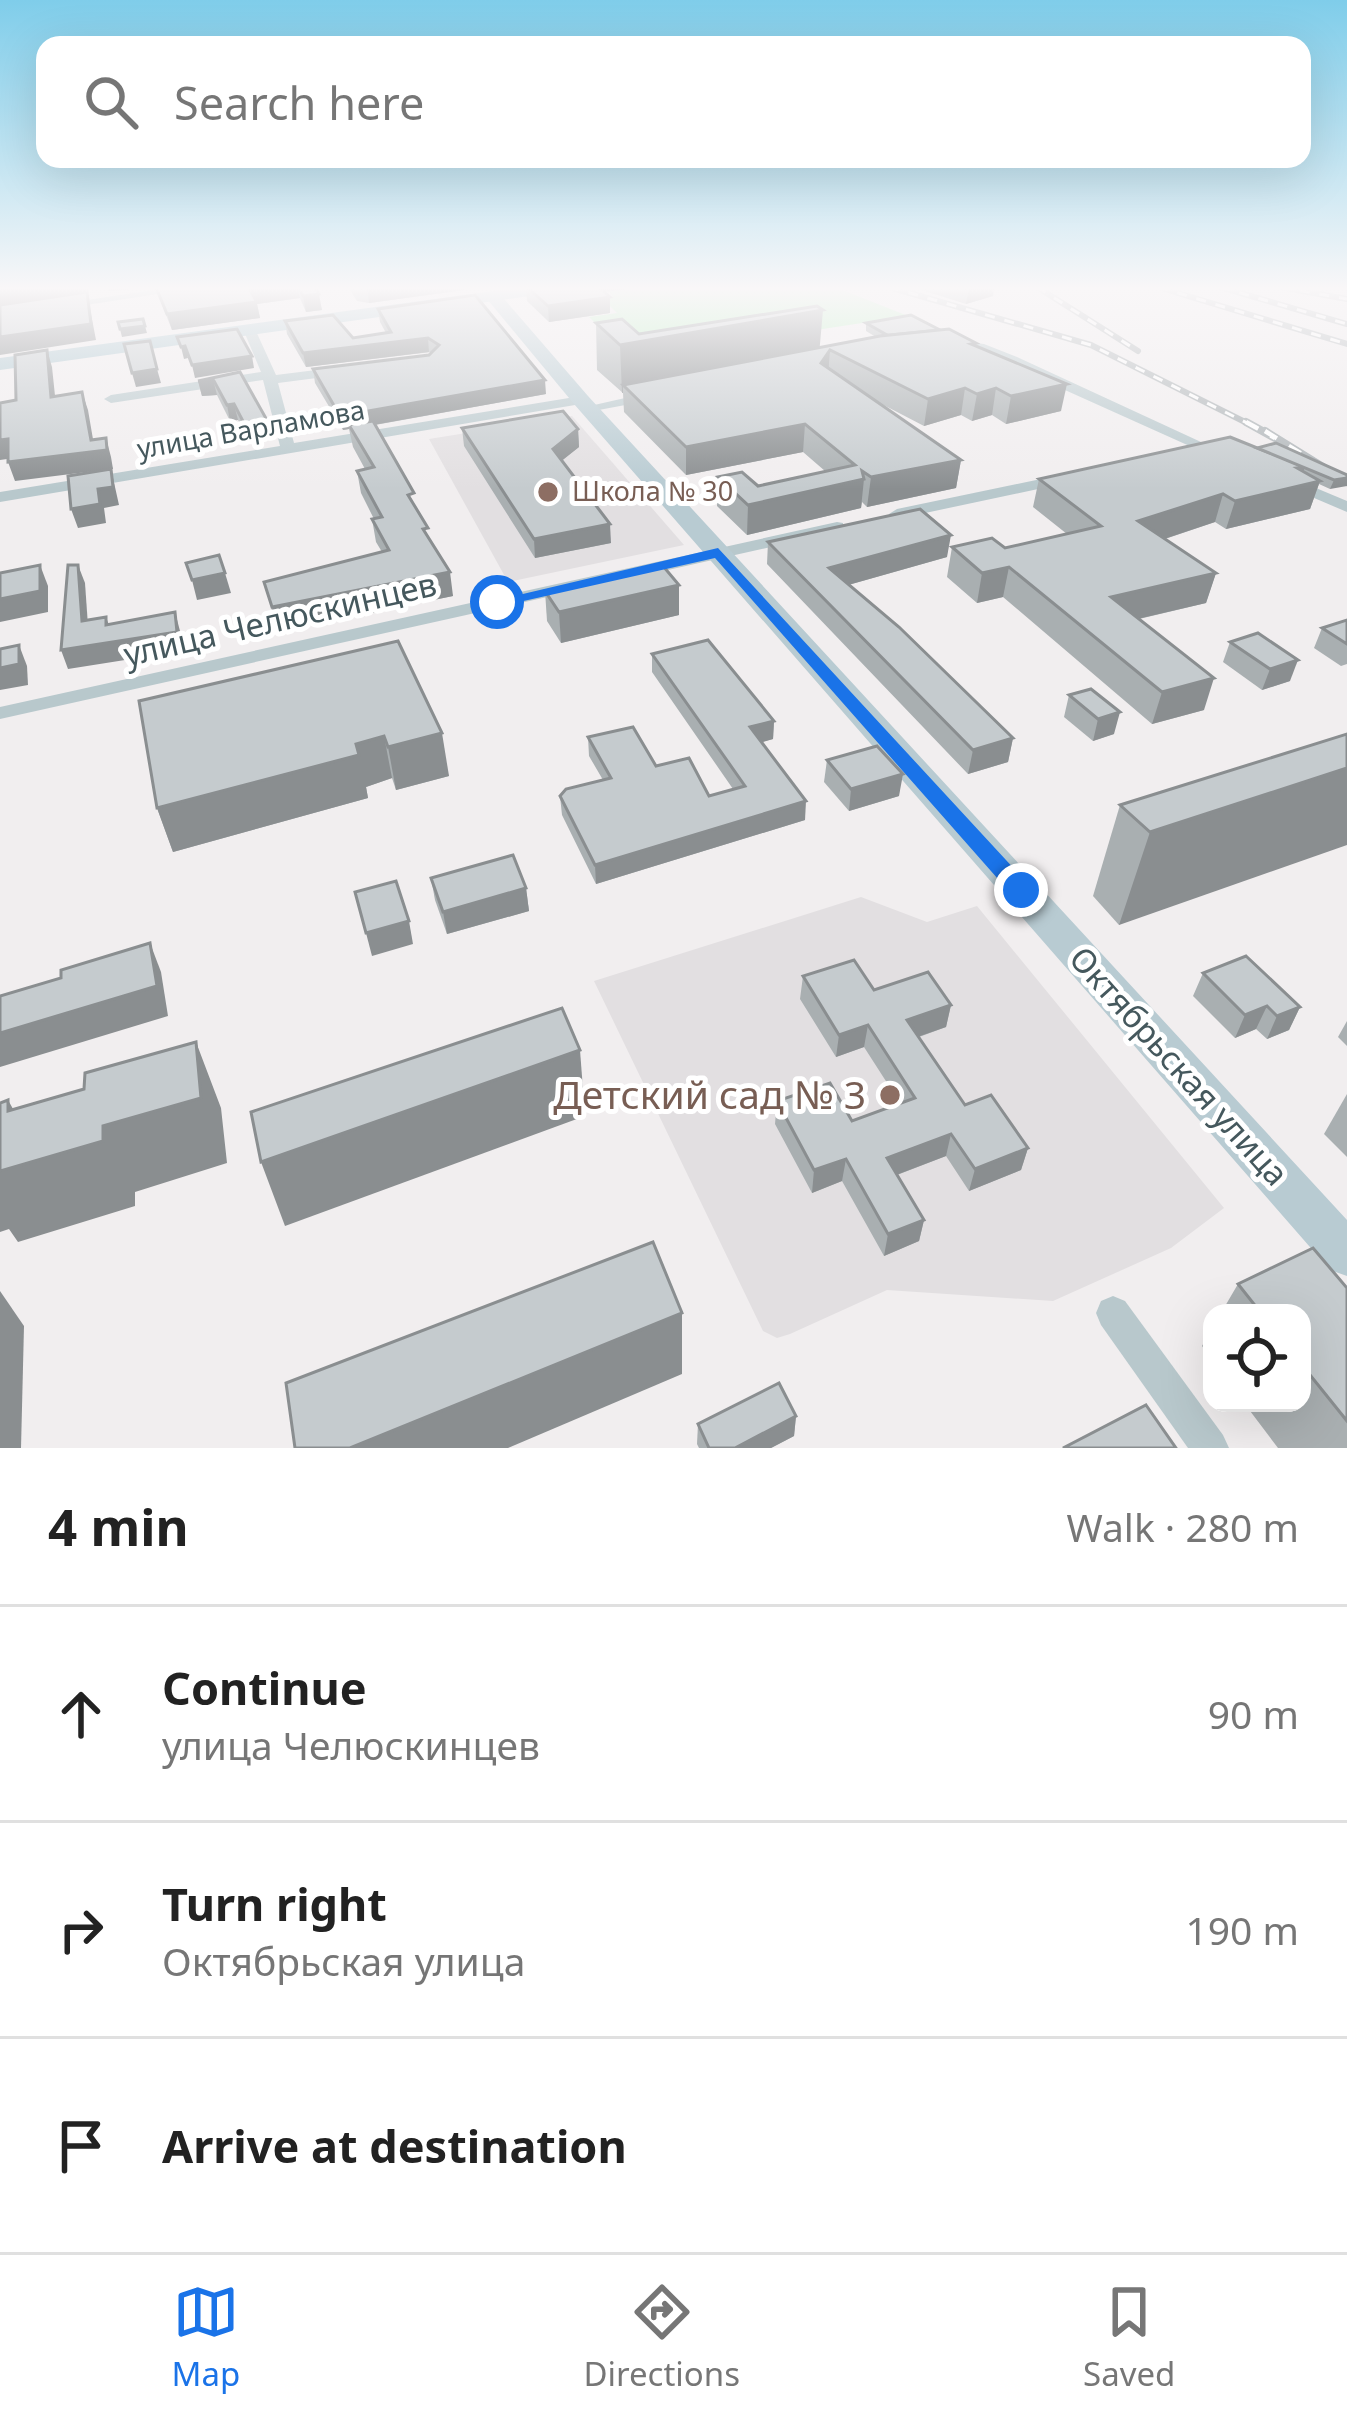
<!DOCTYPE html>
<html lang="en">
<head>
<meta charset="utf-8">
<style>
	body { margin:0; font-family:"Noto Sans",sans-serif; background:#f6f6f6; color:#222 }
	.controls { position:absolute; right:36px; bottom:36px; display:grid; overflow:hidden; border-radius:24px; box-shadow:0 12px 48px #0002 }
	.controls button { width:108px; height:108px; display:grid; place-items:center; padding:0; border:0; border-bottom:3px solid #e0e0e0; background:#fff; color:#222; font:60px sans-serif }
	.stop { position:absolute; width:36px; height:36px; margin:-27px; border:9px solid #1a73e8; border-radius:50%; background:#fff }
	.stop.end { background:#1a73e8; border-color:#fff; box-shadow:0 3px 12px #0008 }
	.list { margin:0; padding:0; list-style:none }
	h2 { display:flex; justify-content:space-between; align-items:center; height:156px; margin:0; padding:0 48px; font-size:51px }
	h2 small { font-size:39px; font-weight:400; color:#767676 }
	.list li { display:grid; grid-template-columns:78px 1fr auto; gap:36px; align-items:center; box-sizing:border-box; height:216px; padding:0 48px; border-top:3px solid #e0e0e0 }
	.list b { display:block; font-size:45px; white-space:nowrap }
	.list p { margin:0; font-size:39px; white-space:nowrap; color:#767676 }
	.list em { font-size:39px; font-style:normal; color:#767676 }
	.icon { flex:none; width:66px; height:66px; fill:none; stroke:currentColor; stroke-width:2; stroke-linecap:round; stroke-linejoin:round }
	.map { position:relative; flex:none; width:1347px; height:1448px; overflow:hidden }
	.search { position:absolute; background:#fff; box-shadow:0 12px 48px #0002; left:36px; right:36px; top:36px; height:132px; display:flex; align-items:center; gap:30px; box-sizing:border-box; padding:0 42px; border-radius:24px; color:#767676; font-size:45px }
	.sheet { height:804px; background:#fff }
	nav { display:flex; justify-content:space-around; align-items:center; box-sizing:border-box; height:168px; border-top:3px solid #e0e0e0; background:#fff; font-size:33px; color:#767676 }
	nav a { display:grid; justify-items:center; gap:6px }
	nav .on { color:#1a73e8 }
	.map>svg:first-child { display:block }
	.education { fill:#e2dfe1 }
	.green { fill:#b9f2c1 }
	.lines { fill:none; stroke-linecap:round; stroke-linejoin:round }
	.minor { fill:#b8c8cc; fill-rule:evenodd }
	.secondary { fill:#b8cbd2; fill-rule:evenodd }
	.primary { fill:#acc6cf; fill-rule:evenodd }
	.rail-far1-casing { stroke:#b0b6b9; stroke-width:6 }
	.rail-casing { stroke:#b0b6b9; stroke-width:8 }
	.rail-far1 { stroke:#fff; stroke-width:3; stroke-dasharray:10; stroke-linecap:butt }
	.rail { stroke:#fff; stroke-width:4.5; stroke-dasharray:14; stroke-linecap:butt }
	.wall { fill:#a9afb1 }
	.shaded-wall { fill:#8a8e90 }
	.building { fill:#c5cbce; stroke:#8a8e90; stroke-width:3 }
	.route { fill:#1a73e8 }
	.education-dot { fill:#8d6e63; stroke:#fff; stroke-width:4.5 }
	.labels { text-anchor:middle; stroke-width:10; stroke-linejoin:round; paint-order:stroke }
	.far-street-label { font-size:27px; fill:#45585d; stroke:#fff }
	.far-education-label { font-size:27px; fill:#785e54; stroke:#fff; text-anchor:start }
	.street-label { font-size:33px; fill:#45585d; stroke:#fff }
	.near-education-label { font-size:39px; fill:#785e54; stroke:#fff; text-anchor:end }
</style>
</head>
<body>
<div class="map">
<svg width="1347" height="1448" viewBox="0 0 1347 1448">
	<rect width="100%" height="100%" fill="#f1eeef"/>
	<g class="education">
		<polygon points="572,416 684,545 508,582 429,439"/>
		<polygon points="861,897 927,922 977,906 1224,1208 1171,1248 1053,1301 887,1290 790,1334 777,1338 763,1331 594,981"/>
	</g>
	<polygon class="green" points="605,287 835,287 908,316 631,358 589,317 617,313 602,298 613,297"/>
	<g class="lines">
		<g class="minor">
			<polygon points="173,287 203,287 60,309 54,305"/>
			<polygon points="249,325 255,329 276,375 340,367 347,371 340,375 278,383 294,443 581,396 588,400 581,404 0,502 0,492 280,446 263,380 111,403 104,399 111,395 261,372 243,329"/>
			<polygon points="949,340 984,344 1017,357 1227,454 1214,457 978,351 945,347 945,341"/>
			<polygon points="647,393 654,397 652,400 588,412 581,408"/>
			<polygon points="1060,475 1068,480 1066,483 897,519 889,514 897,509"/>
			<polygon points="1292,478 1347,501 1347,512 1286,486 1284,483"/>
			<polygon points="837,522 843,523 843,531 0,719 0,707"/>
			<polygon points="1113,1296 1125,1301 1223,1435 1229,1448 1188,1448 1101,1325 1096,1313 1101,1301"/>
		</g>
		<polygon class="secondary" points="487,293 499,293 588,396 1347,1220 1347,1276 1330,1270 574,404 487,299"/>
		<polygon class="primary" points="522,287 568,287 559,292 0,370 0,358"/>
		<g class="rail-far1-casing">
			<g id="rail-far1">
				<polyline points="889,287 1091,345 1251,425"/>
				<polyline points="1037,287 1138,351"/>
				<polyline points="1158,287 1347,344"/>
				<polyline points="1220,287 1347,324"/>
				<polyline points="1280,287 1347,299"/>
			</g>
		</g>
		<g class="rail-casing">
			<g id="rail">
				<polyline points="1246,422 1275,438"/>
				<polyline points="1265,431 1347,482"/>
			</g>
		</g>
		<use href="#rail-far1" class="rail-far1"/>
		<use href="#rail" class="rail"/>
	</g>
	<g class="wall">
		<polygon points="108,287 315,287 322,310 306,312 300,298 257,304 260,318 172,330 155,287 109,291"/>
		<polygon points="348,287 464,287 464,290 369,303 357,301"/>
		<polygon points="526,287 642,287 604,292 610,313 549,322 527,301"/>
		<polygon points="912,287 994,287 993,296 966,304"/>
		<polygon points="378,309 546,394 375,425 416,508 453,596 278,632 264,582 382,552 376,542 372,519 374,519 361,493 357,471 365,469 353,447 349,429 343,430 315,383 313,369 429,355 431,352 306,367 287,334 285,321 353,338 386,333 380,322"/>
		<polygon points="596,323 639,334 820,348 876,337 866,331 866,323 940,330 976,343 976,346 1061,411 1006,424 992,415 972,421 961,415 924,426 874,400 961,460 956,488 867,507 862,502 861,508 747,535 717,506 718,477 758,486 825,471 803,452 686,475 624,412 623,393 597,370"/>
		<polygon points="240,372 271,439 250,443 238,420 230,421 217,395 202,396 198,381"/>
		<polygon points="462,428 578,429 579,447 562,460 611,543 535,558 464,446"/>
		<polygon points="1257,448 1347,475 1330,489 1319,484 1310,509 1226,529 1215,522 1165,539 1216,573 1206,603 1139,619 1204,710 1152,724 1003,597 977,603 947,577 952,547 1005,548 1067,534 1033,507 1039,479"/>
		<polygon points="768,542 947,557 848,585 1013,738 1008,762 968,774 767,564"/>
		<polygon points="545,591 679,615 561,643 547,621"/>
		<polygon points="1347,620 1347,664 1341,666 1314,648 1322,628"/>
		<polygon points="398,641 449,776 396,790 392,778 366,787 368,798 173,852 157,808"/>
		<polygon points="1230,642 1290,681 1262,690 1223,662"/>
		<polygon points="652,654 774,721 773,739 761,742 805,820 596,884 562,815 560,796 603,780 589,756 588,737 656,766 709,796 733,789 652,672"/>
		<polygon points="1069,695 1114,734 1093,741 1064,717"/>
		<polygon points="1347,734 1119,925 1093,896 1120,805"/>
		<polygon points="827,760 899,796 849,811 824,782"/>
		<polygon points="431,878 526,888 529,911 447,934 435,900"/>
		<polygon points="1203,973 1300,1007 1289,1030 1267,1039 1256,1029 1235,1038 1193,996"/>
		<polygon points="803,976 951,1005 946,1027 919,1037 965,1105 1028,1148 1021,1170 969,1191 946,1156 897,1175 924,1220 919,1241 884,1256 842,1181 812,1193 775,1124 777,1101 852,1121 900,1103 864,1047 836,1057 800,999"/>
		<polygon points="1347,1021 1347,1046 1338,1037"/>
		<polygon points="1347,1094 1347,1157 1324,1134"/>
		<polygon points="1238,1284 1347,1288 1347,1448 1278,1448 1244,1403 1302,1403 1302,1313 1221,1313"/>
		<polygon points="1212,1329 1212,1359 1202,1346"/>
		<polygon points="796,1416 794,1436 771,1448 699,1448 697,1444 698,1424"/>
	</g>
	<g class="shaded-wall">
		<polygon points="18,287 88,287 89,293 87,293 96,340 0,355 0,289"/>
		<polygon points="108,287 164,287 109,291"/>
		<polygon points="267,287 298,287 300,298 257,304 260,318 172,330 167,314 249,289"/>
		<polygon points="367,287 464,287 464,290 369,303"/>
		<polygon points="591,287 642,287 591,294"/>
		<polygon points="969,287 994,287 993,296 966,304"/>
		<polygon points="319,294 322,310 306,312 303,296"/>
		<polygon points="610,297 610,313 549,322 548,306"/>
		<polygon points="823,310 819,355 623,385 623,393 622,393 620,345"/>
		<polygon points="145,326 147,333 122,337 120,329"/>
		<polygon points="428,338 429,352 306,367 303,353"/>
		<polygon points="185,346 188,358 184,359 181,347"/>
		<polygon points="47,350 52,367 57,415 51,397"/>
		<polygon points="830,350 828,376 821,363"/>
		<polygon points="252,356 254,368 195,378 192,365"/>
		<polygon points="157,369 161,383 136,387 132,373"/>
		<polygon points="213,379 217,395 202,396 198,381"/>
		<polygon points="545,380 546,394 351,429 349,425 349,429 343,430 340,416"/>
		<polygon points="1067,384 1061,411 1006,424 1011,396"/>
		<polygon points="965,388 961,415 924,426 928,399"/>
		<polygon points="996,388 992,415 972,421 977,394"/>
		<polygon points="82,392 88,410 95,451 106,438 111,457 113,469 111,469 119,505 104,508 106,523 78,528 71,509 98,489 111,469 15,481 8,462 91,440"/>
		<polygon points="234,404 238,420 230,421 227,405"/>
		<polygon points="268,422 271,439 250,443 246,427"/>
		<polygon points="805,424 803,452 686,475 686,447"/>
		<polygon points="578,429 579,447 554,467 553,449"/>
		<polygon points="8,439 14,458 0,460 0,440"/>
		<polygon points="961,460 956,488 867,507 871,477"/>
		<polygon points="1305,467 1298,486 1320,481 1310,509 1226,529 1235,501 1297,468"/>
		<polygon points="1347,478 1347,486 1330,489 1334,480"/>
		<polygon points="864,479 861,508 747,535 748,505"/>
		<polygon points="1223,494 1215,522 1131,550 1138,521"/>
		<polygon points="610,524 611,543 535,558 534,539"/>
		<polygon points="951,535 947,557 827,591 829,568"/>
		<polygon points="40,565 48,586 48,612 0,622 0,599"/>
		<polygon points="78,565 85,583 89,640 82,621"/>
		<polygon points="1009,567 1003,597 977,603 982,573"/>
		<polygon points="450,572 453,596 278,632 272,607"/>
		<polygon points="225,573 231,593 197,600 192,580"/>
		<polygon points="1216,573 1206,603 1103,627 1111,597"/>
		<polygon points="679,585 679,615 561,643 559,612"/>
		<polygon points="175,612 180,631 182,651 68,669 61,650 106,625 106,617 113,636"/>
		<polygon points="19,645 27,666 28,685 0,690 0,668"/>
		<polygon points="1298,660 1290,681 1262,690 1270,669"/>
		<polygon points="1214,678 1204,710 1152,724 1162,692"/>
		<polygon points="1120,712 1114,734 1093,741 1098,719"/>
		<polygon points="774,721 773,739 749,746 750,727"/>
		<polygon points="442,733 449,776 396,790 388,747"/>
		<polygon points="384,736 392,778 366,787 368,798 173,852 157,808"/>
		<polygon points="1013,738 1008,762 968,774 973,750"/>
		<polygon points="1347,768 1347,845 1119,925 1150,832"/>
		<polygon points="903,774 899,796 849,811 851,789"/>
		<polygon points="806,801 805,820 596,884 595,865"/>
		<polygon points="526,888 529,911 447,934 443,912"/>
		<polygon points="409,921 413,944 372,956 366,933"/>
		<polygon points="150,943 161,972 168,1016 0,1067 0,1033"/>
		<polygon points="951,1005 946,1027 903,1042 907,1020"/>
		<polygon points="1267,1006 1256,1029 1235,1038 1245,1015"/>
		<polygon points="1300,1007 1289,1030 1267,1039 1277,1016"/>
		<polygon points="868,1025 864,1047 836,1057 839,1035"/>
		<polygon points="196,1042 221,1108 227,1163 135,1192 135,1206 18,1242 9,1229 0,1232 0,1171 8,1100 41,1159 103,1126"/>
		<polygon points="580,1050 585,1116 285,1226 261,1162"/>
		<polygon points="951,1134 946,1156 883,1180 887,1158"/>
		<polygon points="1028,1148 1021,1170 969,1191 975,1169"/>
		<polygon points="846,1159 842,1181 812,1193 814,1170"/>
		<polygon points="924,1220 919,1241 884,1256 888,1234"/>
		<polygon points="0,1291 24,1326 21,1448 0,1448"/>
		<polygon points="682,1313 682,1374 508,1448 350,1448"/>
		<polygon points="796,1416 794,1436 771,1448 735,1448"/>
	</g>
	<g class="building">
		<polygon points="156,287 267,287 249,289 257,302 167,314"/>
		<polygon points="298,287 315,287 319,294 303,296"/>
		<polygon points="527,287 599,287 610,297 548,306"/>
		<polygon points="87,292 91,324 0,337 0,305"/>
		<polygon points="475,295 545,380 340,416 313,369 429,355 439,345 428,338 303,353 285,321 333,315 353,338 391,332 378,309"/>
		<polygon points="817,306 823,310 620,345 596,323 622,319 639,334"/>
		<polygon points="911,315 940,330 881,336 887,335 866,323"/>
		<polygon points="143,319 145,326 120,329 118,322"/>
		<polygon points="237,329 252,356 192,365 185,346 181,347 177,337"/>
		<polygon points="949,329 976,343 971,344 1067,384 1011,396 996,388 977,394 965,388 928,399 830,350 821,363 961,460 871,477 862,471 864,479 748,505 718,477 742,472 758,486 855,465 805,424 686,447 623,385 880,336"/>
		<polygon points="150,341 157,369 132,373 124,344"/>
		<polygon points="47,350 51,397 82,392 91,440 106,438 107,450 8,462 8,439 0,440 0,403 16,400 15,355"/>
		<polygon points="240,372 268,422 246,427 234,404 227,405 213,379 198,381"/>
		<polygon points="563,411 578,429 553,449 610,524 534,539 462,428"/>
		<polygon points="373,421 414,493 408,495 428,528 423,529 450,572 272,607 264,582 389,550 372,519 382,517 357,471 374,467 349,425"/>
		<polygon points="1230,437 1305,467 1297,468 1320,481 1235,501 1223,494 1138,521 1216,573 1111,597 1214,678 1162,692 1009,567 982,573 952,547 992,538 1005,548 1101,526 1039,479"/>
		<polygon points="1276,443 1347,475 1347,478 1334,480 1257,448"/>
		<polygon points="111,469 113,487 98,489 100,504 71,509 68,476"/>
		<polygon points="920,509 951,535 829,568 899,627 1013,738 973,750 768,542"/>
		<polygon points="219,555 225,573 192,580 186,563"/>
		<polygon points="40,565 40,591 0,599 0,573"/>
		<polygon points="68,565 78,565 82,621 106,617 106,625 175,612 177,632 61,650"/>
		<polygon points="663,566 679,585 559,612 545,591"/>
		<polygon points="1347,620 1347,644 1322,628"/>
		<polygon points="1258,633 1298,660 1270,669 1230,642"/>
		<polygon points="708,640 774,721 750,727 806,801 595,865 560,796 566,789 611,778 588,737 633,727 656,766 689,758 709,796 745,786 652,654"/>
		<polygon points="398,641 442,733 388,747 384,736 356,744 359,755 157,808 139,701"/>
		<polygon points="19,645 19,664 0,668 0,649"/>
		<polygon points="1091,689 1120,712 1098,719 1069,695"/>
		<polygon points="1347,734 1347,768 1150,832 1120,805"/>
		<polygon points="877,746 903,774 851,789 827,760"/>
		<polygon points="513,855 526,888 443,912 431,878"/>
		<polygon points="396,881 409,921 366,933 355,892"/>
		<polygon points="150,943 157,986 0,1033 0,996 61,978 61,970"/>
		<polygon points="1246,956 1300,1007 1277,1016 1267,1006 1245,1015 1203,973"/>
		<polygon points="854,960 874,990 928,972 951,1005 907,1020 965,1105 991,1095 1028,1148 975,1169 951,1134 887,1158 924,1220 888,1234 846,1159 814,1170 777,1101 830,1083 852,1121 915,1098 868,1025 839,1035 803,976"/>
		<polygon points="562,1008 580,1050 261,1162 251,1112"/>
		<polygon points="196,1042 201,1098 103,1126 103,1141 0,1171 0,1103 8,1100 8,1111 84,1089 85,1073"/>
		<polygon points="653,1242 682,1313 350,1448 295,1448 286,1383"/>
		<polygon points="1313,1248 1347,1288 1347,1421 1302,1365 1302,1313 1261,1313 1238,1284"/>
		<polygon points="779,1383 796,1416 735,1448 709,1448 698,1424"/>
		<polygon points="1146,1405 1176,1448 1063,1448"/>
	</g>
	<linearGradient id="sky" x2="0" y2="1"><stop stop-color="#7fcdea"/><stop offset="0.59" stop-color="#f9f7f8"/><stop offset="1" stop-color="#f9f7f8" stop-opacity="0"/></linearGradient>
	<rect width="1347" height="489" fill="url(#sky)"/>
	<polygon class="route" points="718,548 1029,885 1029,896 1013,896 715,558 497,607 489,602"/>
	<g class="education-dot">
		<circle cx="548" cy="492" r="12"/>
		<circle cx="890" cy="1095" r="12"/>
	</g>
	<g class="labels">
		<g class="far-street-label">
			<text transform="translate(251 430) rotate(-10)" y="9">улица Варламова</text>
		</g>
		<g class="far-education-label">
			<text x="572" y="501">Школа № 30</text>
		</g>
		<g class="street-label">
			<text transform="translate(280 619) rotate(-13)" y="12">улица Челюскинцев</text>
			<text transform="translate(1179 1066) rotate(48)" y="12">Октябрьская улица</text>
		</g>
		<g class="near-education-label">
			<text x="866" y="1109">Детский сад № 3</text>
		</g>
	</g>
</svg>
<div class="controls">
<button><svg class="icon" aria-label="locate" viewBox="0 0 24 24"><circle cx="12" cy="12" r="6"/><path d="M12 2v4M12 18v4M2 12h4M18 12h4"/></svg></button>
</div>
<div class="stop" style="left:497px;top:602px"></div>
<div class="stop end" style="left:1021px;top:890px"></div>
<div class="search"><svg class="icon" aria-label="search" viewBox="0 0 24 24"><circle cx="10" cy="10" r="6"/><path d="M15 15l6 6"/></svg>Search here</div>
</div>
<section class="sheet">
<h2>4 min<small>Walk · 280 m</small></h2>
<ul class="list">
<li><svg class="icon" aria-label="ahead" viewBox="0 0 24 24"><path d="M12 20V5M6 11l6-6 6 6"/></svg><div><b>Continue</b><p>улица Челюскинцев</p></div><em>90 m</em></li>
<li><svg class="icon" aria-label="right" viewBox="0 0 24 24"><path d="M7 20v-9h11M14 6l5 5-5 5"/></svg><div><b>Turn right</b><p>Октябрьская улица</p></div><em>190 m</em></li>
<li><svg class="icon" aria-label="arrive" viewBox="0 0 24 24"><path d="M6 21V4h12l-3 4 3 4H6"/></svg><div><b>Arrive at destination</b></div></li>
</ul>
</section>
<nav>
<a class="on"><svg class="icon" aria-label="map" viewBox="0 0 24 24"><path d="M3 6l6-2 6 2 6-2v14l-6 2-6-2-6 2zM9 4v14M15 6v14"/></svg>Map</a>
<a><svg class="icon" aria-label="directions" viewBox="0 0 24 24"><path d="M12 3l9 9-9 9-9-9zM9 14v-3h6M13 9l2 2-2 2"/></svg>Directions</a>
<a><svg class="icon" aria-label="saved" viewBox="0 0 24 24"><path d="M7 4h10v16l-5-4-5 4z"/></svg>Saved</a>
</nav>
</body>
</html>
